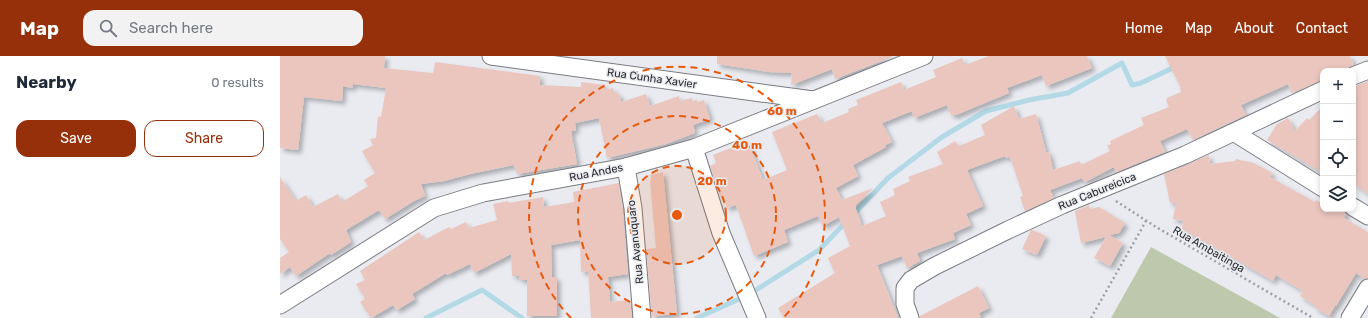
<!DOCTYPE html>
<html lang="en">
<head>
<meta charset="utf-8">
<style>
	body { margin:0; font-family:Rubik,sans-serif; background:#f2f2f3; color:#1f2937 }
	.controls { position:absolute; right:12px; top:12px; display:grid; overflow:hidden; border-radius:8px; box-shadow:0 2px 6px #0003 }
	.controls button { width:36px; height:36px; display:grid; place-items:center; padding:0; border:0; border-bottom:1px solid #e0e1e3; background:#fff; color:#1f2937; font:20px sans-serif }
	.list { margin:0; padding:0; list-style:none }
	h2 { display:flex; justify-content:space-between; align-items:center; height:52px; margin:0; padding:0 16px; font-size:17px }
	h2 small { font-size:13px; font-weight:400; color:#747a83 }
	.actions { display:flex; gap:8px; padding:12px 16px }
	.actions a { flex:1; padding:9px 0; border:1px solid #96300b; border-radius:12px; text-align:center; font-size:14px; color:#96300b }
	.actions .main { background:#96300b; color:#fff }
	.icon { flex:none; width:22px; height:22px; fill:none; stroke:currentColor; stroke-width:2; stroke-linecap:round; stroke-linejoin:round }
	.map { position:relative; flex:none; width:1088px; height:262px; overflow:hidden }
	header { display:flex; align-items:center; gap:24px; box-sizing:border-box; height:56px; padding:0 20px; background:#96300b; color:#fff }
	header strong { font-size:19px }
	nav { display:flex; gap:22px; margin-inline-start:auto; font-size:14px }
	.search { width:280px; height:36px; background:#f2f2f3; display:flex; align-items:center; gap:10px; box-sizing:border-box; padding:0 14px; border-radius:12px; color:#747a83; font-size:15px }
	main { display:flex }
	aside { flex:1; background:#fff }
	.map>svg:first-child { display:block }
	.green { fill:#bdc8ac }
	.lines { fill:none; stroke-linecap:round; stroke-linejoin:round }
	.stream { stroke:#b2d9e5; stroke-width:5 }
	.building { fill:#ebc6be; filter:url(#shadow) }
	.street-casing { stroke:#7a7c82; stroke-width:19 }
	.path { stroke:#9fa0a5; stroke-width:2.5; stroke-dasharray:2 3; stroke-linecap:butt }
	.street { stroke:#fff; stroke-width:17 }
	.ring { fill:none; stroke:#e8590c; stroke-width:2; stroke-dasharray:7 5 }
	.labels { text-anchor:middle; stroke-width:3; stroke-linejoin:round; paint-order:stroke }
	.street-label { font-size:11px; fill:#2c2d2f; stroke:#e9ebf1 }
	.centre { fill:#e8590c; stroke:#e9ebf1; stroke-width:2 }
	.ring-label { font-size:12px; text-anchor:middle; font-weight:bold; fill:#e8590c; stroke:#e9ebf1; stroke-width:3; stroke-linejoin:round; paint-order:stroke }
</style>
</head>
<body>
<header>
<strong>Map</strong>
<div class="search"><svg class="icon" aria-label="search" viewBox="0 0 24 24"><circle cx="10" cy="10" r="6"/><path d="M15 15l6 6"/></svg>Search here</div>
<nav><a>Home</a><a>Map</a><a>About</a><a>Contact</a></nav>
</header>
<main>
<aside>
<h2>Nearby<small>0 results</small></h2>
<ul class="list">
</ul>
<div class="actions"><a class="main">Save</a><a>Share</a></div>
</aside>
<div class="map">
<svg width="1088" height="262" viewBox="0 0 1088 262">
	<defs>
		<filter id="shadow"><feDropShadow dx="3.5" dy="3.5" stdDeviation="2" flood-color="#0004"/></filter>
	</defs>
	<rect width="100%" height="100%" fill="#e9ebf1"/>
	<polygon class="green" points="871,191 1000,262 831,262"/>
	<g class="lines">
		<g class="stream">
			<polyline points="572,160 608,122 662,81 706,55 749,44 788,37 842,7 852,29 861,27 897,10"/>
			<polyline points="146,262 202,234 242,262"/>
			<polyline points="417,262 468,239 539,194 566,166"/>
		</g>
	</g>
	<g class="building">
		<polygon points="0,0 105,0 104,12 153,17 155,6 260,20 260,29 301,31 301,26 325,29 326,34 333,32 335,38 339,37 341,46 366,38 370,50 399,40 400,45 412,42 412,45 417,44 417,46 424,44 430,63 413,69 415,77 386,88 327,102 319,62 295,67 296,74 291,75 297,108 237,118 234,109 190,118 164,125 141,128 145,140 134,145 105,163 99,154 66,174 71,186 51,199 50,197 16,220 10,211 0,218 0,202 9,196 0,183 0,121 16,145 26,139 33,151 58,138 62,146 88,130 84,124 95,117 82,95 93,89 90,83 96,82 98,60 101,61 106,32 73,28 72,32 63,30 62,45 24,41 18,94 0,92"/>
		<polygon points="437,0 611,0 612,1 555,23 552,13 511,29 512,17 489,16 437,8"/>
		<polygon points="709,0 807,0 812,12 766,30 762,19 727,32 729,37 676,59 671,59 667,49 634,62 632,55 602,67 612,86 605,89 606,91 573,109 578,120 556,132 562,144 593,132 575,150 582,170 606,160 600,146 615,139 613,133 630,125 628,121 663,108 657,96 675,85 679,90 705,79 701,69 734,50 739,63 756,58 766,96 769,96 773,114 800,105 801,109 830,95 827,90 831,88 830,85 864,69 861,62 889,51 886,44 887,43 887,42 901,36 900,32 901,32 885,0 1070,0 1074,9 1062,15 1043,15 1043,24 1012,37 1008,28 961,49 966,59 913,84 907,73 880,85 885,96 836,116 834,111 805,126 802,122 770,134 774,142 745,155 740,141 743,140 730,101 726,102 725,100 687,114 703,150 686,158 691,169 673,177 675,183 637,197 640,205 627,212 622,200 597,209 618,262 504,262 498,252 555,217 548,202 570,190 559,161 543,170 538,160 504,174 508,186 474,200 456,149 447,152 442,140 440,140 430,110 436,107 433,99 468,85 483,124 507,114 492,76 537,58 542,67 569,56 568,53 578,49 576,44 621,26 624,34 656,21 653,14 682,2 685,9"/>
		<polygon points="1088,25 1088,138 1073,127 1073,31"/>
		<polygon points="1043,50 1043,117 987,84 997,68 1008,62 1015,75 1027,62 1029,64"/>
		<polygon points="929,99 930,108 955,105 956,103 974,107 992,117 990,121 1035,146 1036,144 1043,148 1043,153 1063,153 1066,158 1064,162 1088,176 1088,222 1085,223 1076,217 1056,250 1055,250 1049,260 1035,252 1036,250 1020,240 1023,235 996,219 993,225 902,173 903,165 893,163 896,146 890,147 884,118"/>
		<polygon points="383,116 397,258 372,260 366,193 376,192 370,125 371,125 371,119"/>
		<polygon points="339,127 342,146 348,218 328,221 330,246 350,244 352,262 311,262 308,215 301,216 300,184 271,189 272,221 277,221 277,260 247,260 247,224 239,224 240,220 232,220 231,198 194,217 190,208 167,219 166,217 132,238 135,243 117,254 113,249 91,262 80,246 85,243 76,228 85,224 80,215 139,176 144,184 169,171 171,173 186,166 189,172 217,164 213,148 228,145 229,147 263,141 264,151 294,146 293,136"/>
		<polygon points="809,149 810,153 819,151 845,167 839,177 829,179 843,187 830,210 814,202 826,181 801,187 795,155"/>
		<polygon points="751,174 753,174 766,180 757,199 742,193"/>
		<polygon points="698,230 709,252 699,257 701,262 640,262 640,260"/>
	</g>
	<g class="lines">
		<g class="street-casing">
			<g id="street">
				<polyline points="211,0 533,44"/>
				<polyline points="1073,20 1088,14"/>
				<polyline points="955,77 1043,132"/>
				<polyline points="414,92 441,177 477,262"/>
				<polyline points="346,111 353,152 362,262"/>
				<polyline points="1073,151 1088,160"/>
				<polyline points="0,249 154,152 203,137 346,111 414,92 644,0"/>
				<polyline points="630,262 625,248 625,232 631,224 655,210 728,174 782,149 905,99 1043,34"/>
				<polyline points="1070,262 1088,232"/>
			</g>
		</g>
		<g class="path">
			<polyline points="836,145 876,171 1033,262"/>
			<polyline points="811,262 866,165"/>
		</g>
		<use href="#street" class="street"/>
	</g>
	<circle cx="397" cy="159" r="49" fill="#e8590c" fill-opacity=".12"/>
	<g class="ring">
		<circle cx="397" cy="159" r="49"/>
		<circle cx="397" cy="159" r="99"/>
		<path d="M291 262A148 148 0 1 1 503 262"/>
	</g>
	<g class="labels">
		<g class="street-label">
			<text transform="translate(372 22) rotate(8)" y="4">Rua Cunha Xavier</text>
			<text transform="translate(316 116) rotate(-11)" y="4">Rua Andes</text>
			<text transform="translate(817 135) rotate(-22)" y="4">Rua Cabureicica</text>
			<text transform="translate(355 186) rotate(-96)" y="4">Rua Avanuquaro</text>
			<text transform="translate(929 193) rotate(30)" y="4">Rua Ambaitinga</text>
		</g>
	</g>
	<circle cx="397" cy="159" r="6" class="centre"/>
	<g class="ring-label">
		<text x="502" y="59">60 m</text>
		<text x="467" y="93">40 m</text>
		<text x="432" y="129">20 m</text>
	</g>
</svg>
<div class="controls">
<button>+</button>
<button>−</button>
<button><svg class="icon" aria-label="locate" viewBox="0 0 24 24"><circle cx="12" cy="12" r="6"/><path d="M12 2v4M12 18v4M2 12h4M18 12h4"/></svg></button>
<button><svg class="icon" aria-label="layers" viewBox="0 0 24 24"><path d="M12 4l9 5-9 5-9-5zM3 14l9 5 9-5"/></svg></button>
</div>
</div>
</main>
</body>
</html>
